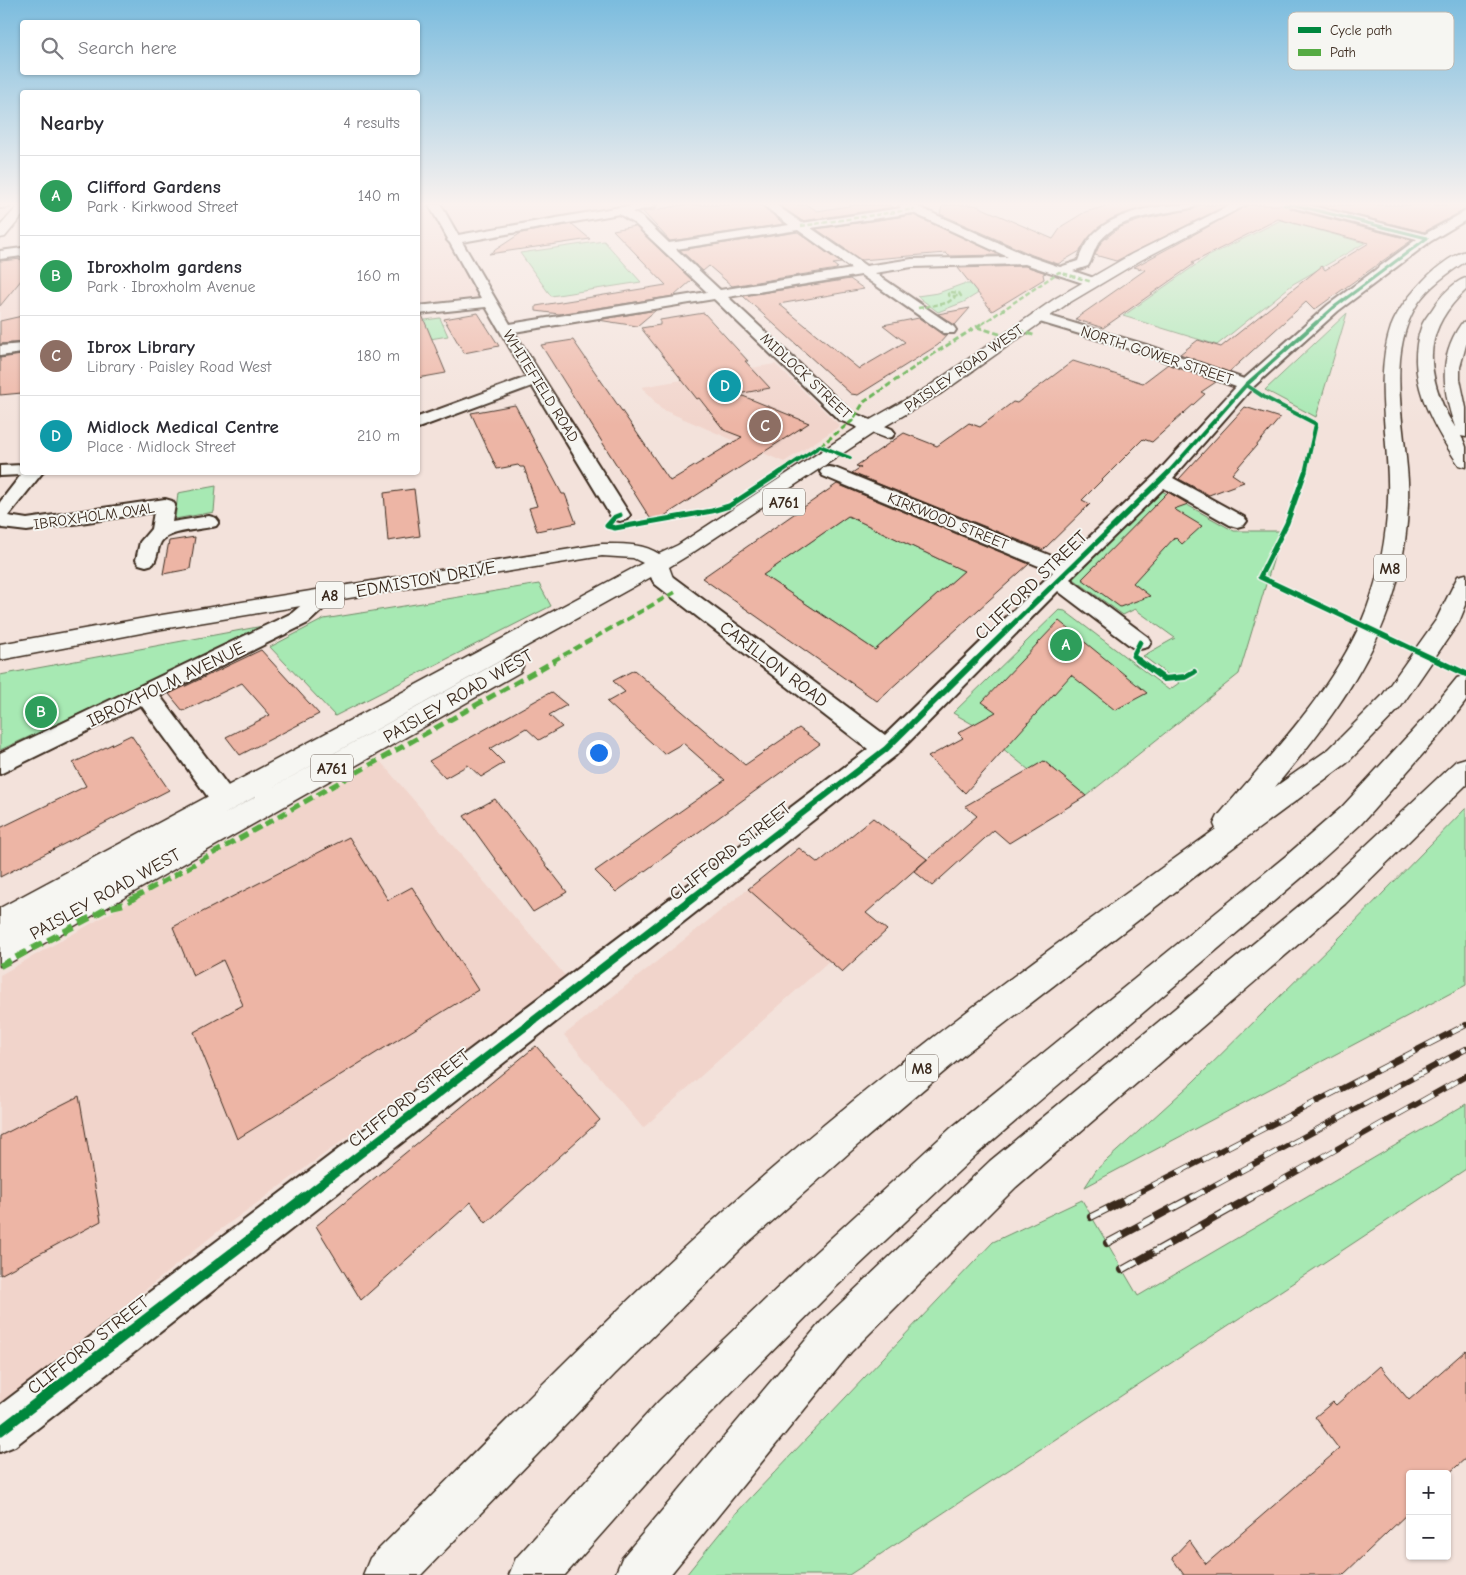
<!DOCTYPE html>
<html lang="en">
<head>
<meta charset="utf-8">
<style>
	body { margin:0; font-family:"Comic Neue",sans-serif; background:#f2f2f3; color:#2b2b33 }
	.controls { position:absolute; right:15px; bottom:15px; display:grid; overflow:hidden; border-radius:5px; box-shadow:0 1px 4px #0004 }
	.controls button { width:45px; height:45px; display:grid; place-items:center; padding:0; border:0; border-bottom:1px solid #e1e1e2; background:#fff; color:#2b2b33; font:25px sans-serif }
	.you { position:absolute; left:598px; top:752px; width:18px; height:18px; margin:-12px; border:4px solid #fff; border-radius:50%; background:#1a73e8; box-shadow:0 0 0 8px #1a73e833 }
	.badge { display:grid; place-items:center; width:32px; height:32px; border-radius:50%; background:#1a73e8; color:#fff; font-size:16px; font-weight:700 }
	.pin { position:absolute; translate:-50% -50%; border:2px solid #fff; box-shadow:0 1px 5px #0006 }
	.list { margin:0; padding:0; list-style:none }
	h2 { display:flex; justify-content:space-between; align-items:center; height:65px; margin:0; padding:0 20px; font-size:21px }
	h2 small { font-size:16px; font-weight:400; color:#7c7c81 }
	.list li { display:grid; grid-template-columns:32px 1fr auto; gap:15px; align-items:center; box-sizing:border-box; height:80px; padding:0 20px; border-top:1px solid #e1e1e2 }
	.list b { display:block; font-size:19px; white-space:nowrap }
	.list p { margin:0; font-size:16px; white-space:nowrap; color:#7c7c81 }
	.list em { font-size:16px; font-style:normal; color:#7c7c81 }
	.icon { flex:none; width:28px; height:28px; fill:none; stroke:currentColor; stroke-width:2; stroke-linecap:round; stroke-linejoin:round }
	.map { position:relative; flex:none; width:1466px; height:1575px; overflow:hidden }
	.search { position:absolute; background:#fff; box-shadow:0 1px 4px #0004; left:20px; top:20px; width:400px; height:55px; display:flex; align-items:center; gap:12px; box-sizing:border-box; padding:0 18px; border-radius:5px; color:#7c7c81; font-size:19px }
	.panel { position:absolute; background:#fff; box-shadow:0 1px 4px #0004; left:20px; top:90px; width:400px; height:385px; border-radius:5px }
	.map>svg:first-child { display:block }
	.built { fill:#f1d4cb }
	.green { fill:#a7e9b3; stroke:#718a68 }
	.building { fill:#edb5a5; stroke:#3b2a1e; fill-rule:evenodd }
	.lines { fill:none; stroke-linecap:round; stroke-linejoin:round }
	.street-casing { stroke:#3b2a1e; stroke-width:4 }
	.secondary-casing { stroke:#3b2a1e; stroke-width:3 }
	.primary-casing { stroke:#3b2a1e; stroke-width:3 }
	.highway-casing { stroke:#3b2a1e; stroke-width:3 }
	.street { fill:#f6f6f2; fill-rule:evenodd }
	.secondary { fill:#f6f6f2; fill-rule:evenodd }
	.primary { fill:#f6f6f2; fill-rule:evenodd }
	.highway { fill:#f6f6f2; fill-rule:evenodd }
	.rail-far1-casing { stroke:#3b2a1e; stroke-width:6 }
	.rail-casing { stroke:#3b2a1e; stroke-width:8 }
	.rail-far1 { stroke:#f6f6f2; stroke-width:4.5; stroke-dasharray:14; stroke-linecap:butt }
	.rail { stroke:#f6f6f2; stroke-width:5.5; stroke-dasharray:18; stroke-linecap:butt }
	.quiet-far4 { stroke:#55ab43; stroke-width:2.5; stroke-dasharray:5 2.5; stroke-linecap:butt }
	.quiet-far3 { stroke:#55ab43; stroke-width:3; stroke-dasharray:6 3; stroke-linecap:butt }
	.quiet-far2 { stroke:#55ab43; stroke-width:4; stroke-dasharray:8 4; stroke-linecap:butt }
	.quiet-far1 { stroke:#55ab43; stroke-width:5; stroke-dasharray:10 5; stroke-linecap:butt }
	.quiet { stroke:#55ab43; stroke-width:6; stroke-dasharray:12 6; stroke-linecap:butt }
	.cycleway-far5-casing { stroke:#f6f6f2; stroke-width:4.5 }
	.cycleway-far4-casing { stroke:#f6f6f2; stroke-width:5.5 }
	.cycleway-far3-casing { stroke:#f6f6f2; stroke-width:8 }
	.cycleway-far2-casing { stroke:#f6f6f2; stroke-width:9 }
	.cycleway-far1-casing { stroke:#f6f6f2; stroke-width:11 }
	.cycleway-casing { stroke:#f6f6f2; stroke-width:13 }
	.cycleway-far5 { stroke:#00873e; stroke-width:3 }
	.cycleway-far4 { stroke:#00873e; stroke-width:4 }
	.cycleway-far3 { stroke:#00873e; stroke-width:5 }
	.cycleway-far2 { stroke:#00873e; stroke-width:6 }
	.cycleway-far1 { stroke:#00873e; stroke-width:8 }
	.cycleway { stroke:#00873e; stroke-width:10 }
	.labels { text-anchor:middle; stroke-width:4; stroke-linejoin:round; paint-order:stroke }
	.far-street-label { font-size:15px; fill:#3b2a1e; stroke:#f6f6f2 }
	.shield { fill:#f6f6f2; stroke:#73675e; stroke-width:1 }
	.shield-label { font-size:16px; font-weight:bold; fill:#3b2a1e }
	.street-label { font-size:18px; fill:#3b2a1e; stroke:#f6f6f2 }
	.key { fill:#f6f6f2; stroke:#beb9b2; stroke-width:1 }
	.key-label { font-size:14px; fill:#3b2a1e }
</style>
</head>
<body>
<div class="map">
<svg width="1466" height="1575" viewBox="0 0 1466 1575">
	<rect width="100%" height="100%" fill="#f3e2db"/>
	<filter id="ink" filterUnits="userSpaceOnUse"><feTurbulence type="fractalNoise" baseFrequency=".02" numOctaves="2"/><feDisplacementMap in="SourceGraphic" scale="10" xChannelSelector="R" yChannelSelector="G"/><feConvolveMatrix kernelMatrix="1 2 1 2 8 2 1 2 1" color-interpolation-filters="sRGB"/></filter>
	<g filter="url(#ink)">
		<g class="built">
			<polygon points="418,205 646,205 454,240 490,302 418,310"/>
			<polygon points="22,256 22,342 0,345 0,258"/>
			<polygon points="775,364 840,426 784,462 661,409 642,387"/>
			<polygon points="380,761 568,979 530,1004 217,1232 0,1407 0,975"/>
			<polygon points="748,889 830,960 643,1128 564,1035"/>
		</g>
		<g class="green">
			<polygon points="1281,220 1365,243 1293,284 1217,345 1123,316 1207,257"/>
			<polygon points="604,241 641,282 551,296 520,253"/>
			<polygon points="963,284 993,284 964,302 938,312 917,296 938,293"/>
			<polygon points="1347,313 1316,417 1265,390"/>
			<polygon points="440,318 448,336 418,341 418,321"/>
			<polygon points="216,486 214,512 175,519 178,493"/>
			<polygon points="1162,491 1234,531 1282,531 1239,674 1086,796 1044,761 1029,770 974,725 953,713 1059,610 1065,611 1169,690 1179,683 1143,656 1175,638 1135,609 1123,615 1071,577"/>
			<polygon points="848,516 964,571 875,650 763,575"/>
			<polygon points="539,584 551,606 335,716 270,647 324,619"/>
			<polygon points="279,623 0,750 0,675"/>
			<polygon points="1466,808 1466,985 1085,1187 1096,1170 1193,1082 1346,931"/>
			<polygon points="1466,1104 1466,1169 849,1575 686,1575 737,1512 993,1242 1082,1200 1138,1296"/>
		</g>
		<g class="building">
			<polygon points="682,205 761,205 784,224 670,241 643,212"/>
			<polygon points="779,205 808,205 817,211 855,205 888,205 894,207 802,221"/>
			<polygon points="949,205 975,205 1053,239 1062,226 1085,212 1110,205 1160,205 1139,209 1111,219 1090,236 1080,251 1058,264 1032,255 940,214 942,206"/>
			<polygon points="1198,205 1227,205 1116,261 1095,255 1101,242 1120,227 1144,219 1194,209"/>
			<polygon points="1248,205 1287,205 1291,209 1412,240 1314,310 1306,302 1229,372 1180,354 1198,340 1221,347 1322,266 1325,270 1369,243 1278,219 1192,263 1194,264 1103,328 1075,319 1145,270 1134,267"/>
			<polygon points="1315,205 1466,205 1466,209 1424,232"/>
			<polygon points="913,215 1000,255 949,256 946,253 861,260 816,229"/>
			<polygon points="572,224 590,239 489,254 521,233"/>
			<polygon points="635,226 692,280 674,296 559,314 536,311 536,306 666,285 613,230"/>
			<polygon points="798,232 841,263 833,264 838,268 836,268 837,269 732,286 709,266 703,271 680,250"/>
			<polygon points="22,259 22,279 0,306 0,261"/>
			<polygon points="1025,266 1046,273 1043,274 1044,279 992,311 958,268"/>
			<polygon points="850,279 864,289 779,304 859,369 905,342 883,325 919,318 943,335 947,335 938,345 858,395 851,394 743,296"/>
			<polygon points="970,308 955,325 938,314"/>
			<polygon points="656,310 637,326 598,320"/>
			<polygon points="478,313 499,346 464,353 444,319"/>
			<polygon points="704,313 748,361 745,361 770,388 738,394 809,423 661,518 650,518 541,345 573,340 670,481 742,437 724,430 699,398 697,399 641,328 660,325 660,320"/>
			<polygon points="422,315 446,373 418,378 418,316"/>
			<polygon points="22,316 22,342 0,344 0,321"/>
			<polygon points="22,355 22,393 0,395 0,358"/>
			<polygon points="1073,361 1143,383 1168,364 1216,382 1201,392 1205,394 1152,442 1143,439 1082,500 1090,504 1043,550 852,473 861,467 856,466 904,433 937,446 969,423 980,427 1013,402 1017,403"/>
			<polygon points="515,405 562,494 565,494 576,523 537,531 529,508 537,506 524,467 520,467 518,465 497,469 471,413"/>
			<polygon points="1245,407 1280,418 1232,474 1244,482 1209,495 1179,479"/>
			<path d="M 837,484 L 1029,564 L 877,701 L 702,578 ZM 848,516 L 964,571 L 875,650 L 763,575 Z"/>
			<polygon points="414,489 420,536 388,541 384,493"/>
			<polygon points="1168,492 1188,504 1174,509 1202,526 1182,544 1175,537 1133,583 1150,596 1120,607 1082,579"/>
			<polygon points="195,537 190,569 163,574 169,541"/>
			<polygon points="1059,621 1147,693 1115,710 1071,675 965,793 928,757 963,738 958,733 996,712 982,702"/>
			<polygon points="261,650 319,714 240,755 226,737 270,715 242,683 183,711 169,694"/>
			<polygon points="634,670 745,765 799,728 820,744 616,892 595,871 725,780 683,743 664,754 607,702 625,692 613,681"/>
			<polygon points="551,692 567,705 549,715 562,727 539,740 526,728 490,749 504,763 481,777 468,765 445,778 429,761"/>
			<polygon points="131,735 169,790 0,877 0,828 86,786 73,763"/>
			<polygon points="1044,761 1086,796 1009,843 994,830 932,886 914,871 977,816 965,806"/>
			<polygon points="495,799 567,892 533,912 464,816"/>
			<polygon points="873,818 927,859 866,913 887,930 842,972 748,889 799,848 818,863"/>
			<polygon points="349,837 388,900 412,887 478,990 237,1139 194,1032 243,1005 223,960 193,976 173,927"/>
			<polygon points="536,1046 600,1120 486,1223 471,1202 361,1300 316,1226"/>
			<polygon points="79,1096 101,1221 0,1275 0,1136"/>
			<polygon points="1466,1350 1466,1458 1447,1475 1447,1474 1410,1474 1410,1511 1343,1575 1184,1575 1172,1558 1189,1540 1206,1564 1339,1449 1315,1417 1333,1402 1336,1405 1380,1366 1409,1400"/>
		</g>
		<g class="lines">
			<g class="street-casing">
				<g id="street">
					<polygon points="0,205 11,205 9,207 0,208"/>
					<path d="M 429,205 L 441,205 L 458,235 L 620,207 L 656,205 L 654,207 L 632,212 L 642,217 L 669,243 L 789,225 L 763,205 L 776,205 L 802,223 L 901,208 L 899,205 L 914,205 L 1031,257 L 1060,267 L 1078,261 C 1081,252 1085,244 1091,237 C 1112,211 1164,203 1196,205 L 1194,207 C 1163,215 1122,214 1100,241 C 1094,248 1093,258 1088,266 L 1073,271 L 1097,279 L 1099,282 L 1097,285 L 1092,286 L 1025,264 L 912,267 L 875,273 L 954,327 L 956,330 L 954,333 L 944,333 L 861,275 L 728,297 L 851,412 L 892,429 L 895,433 L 892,437 L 886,438 L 839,420 L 714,299 L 514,332 L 630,515 L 627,519 L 620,521 L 613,519 L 610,515 L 532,386 L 418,428 L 418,417 L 527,377 L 486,307 L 418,314 L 418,306 L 481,299 L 450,243 L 447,240 L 448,239 ZM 913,213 L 1008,257 L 912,259 L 866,266 L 811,228 ZM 619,214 L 634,223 L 707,292 L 510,324 L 462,242 ZM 798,230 L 852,269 L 720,290 L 676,249 Z"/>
					<polygon points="1289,205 1308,205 1425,234 1466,211 1466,220 1431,241 1338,311 1252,388 1173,478 1244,517 1247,521 1244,525 1237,527 1230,525 1164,488 1070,579 1148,637 1151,642 1148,647 1140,649 1132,647 1058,591 895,756 15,1446 0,1452 0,1405 868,749 655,584 652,579 655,574 662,573 669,574 885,735 1053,572 823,476 820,472 823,468 829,467 835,468 1064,561 1155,475 1236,387 1143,353 1033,320 1031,317 1033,314 1043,314 1153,347 1244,379 1328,305 1417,239 1291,207"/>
					<polygon points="22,248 22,256 0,259 0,251"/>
					<polygon points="22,344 22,353 0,356 0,346"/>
					<path d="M 22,465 L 22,472 L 43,472 L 8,516 L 27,519 L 165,499 L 172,501 L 175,505 L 172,522 L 209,516 L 216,518 L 219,522 L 216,526 C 201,530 169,530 161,542 C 157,549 158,558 153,564 L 146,566 L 139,564 L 136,560 L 140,542 L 151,529 L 154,512 L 27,531 L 2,528 L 0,527 L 0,502 L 21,475 L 0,476 L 0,466 Z"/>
					<polygon points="326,589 334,591 337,596 308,623 160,696 234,794 238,801 234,808 225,811 216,808 141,705 0,774 0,753 292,613 318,591"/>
				</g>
			</g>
			<g class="secondary-casing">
				<polygon id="secondary" points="22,205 22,216 5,237 0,238 0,226 18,206"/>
			</g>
			<g class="primary-casing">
				<path id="primary" d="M 1231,205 L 1246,205 L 1141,260 L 1067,304 L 940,394 L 875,432 L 692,553 L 669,567 L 673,578 L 670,583 L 662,585 L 654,583 L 651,577 L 219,817 L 502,660 L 511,658 L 520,660 L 523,666 L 520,672 L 11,962 L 0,966 L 0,908 L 643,563 L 633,558 L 602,556 L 162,629 L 0,660 L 0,644 L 162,615 L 602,544 C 621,544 643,543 659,554 L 678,545 L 863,424 L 928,387 L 1056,298 L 1132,254 Z"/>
			</g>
			<g class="highway-casing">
				<g id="highway">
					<path d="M 1466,251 L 1466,261 C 1449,273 1430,285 1418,303 C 1385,354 1405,424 1408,481 C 1409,513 1406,546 1398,578 C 1379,658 1327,725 1275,787 L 1329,749 L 1382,696 L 1436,620 L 1458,576 L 1466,574 L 1466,605 L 1459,622 L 1400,708 L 1347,763 L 1215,861 L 965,1054 L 859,1144 L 743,1247 L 615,1374 L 421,1575 L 363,1575 L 370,1558 C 484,1444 596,1327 715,1219 C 872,1077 1044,952 1216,829 L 1214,824 L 1218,816 C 1273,751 1336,689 1367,608 C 1380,573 1387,534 1388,497 C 1390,443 1373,379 1391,327 C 1398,309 1410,295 1423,281 C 1433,270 1452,255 1466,251 Z"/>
					<path d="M 1466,278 L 1466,290 C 1425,328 1424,365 1447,414 C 1452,424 1464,438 1466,447 C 1466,453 1466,461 1466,467 L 1459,465 C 1432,425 1403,375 1422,325 C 1425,318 1431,312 1435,305 C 1441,296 1455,281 1466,278 Z"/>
					<path d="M 1466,322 L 1466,345 L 1460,367 L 1460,379 L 1466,408 L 1466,437 L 1460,436 L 1457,432 C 1443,395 1437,358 1461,324 Z"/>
					<polygon points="1466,675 1466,701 1444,730 1361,824 1307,873 977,1154 835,1288 691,1433 565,1575 509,1575 516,1558 659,1401 807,1260 951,1128 1287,855 1341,808 1426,716 1457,678"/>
					<polygon points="1466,758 1466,785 1345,904 1016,1187 851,1352 670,1575 615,1575 622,1558 821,1322 990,1161 1323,886 1456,761"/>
				</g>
			</g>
			<use href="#street" class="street"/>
			<use href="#secondary" class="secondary"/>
			<use href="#primary" class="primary"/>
			<use href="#highway" class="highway"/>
			<g class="rail-far1-casing">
				<g id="rail-far1">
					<polyline points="1128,1198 1466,1025"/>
					<polyline points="1191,1198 1466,1049"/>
					<polyline points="1250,1198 1466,1076"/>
				</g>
			</g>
			<g class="rail-casing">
				<g id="rail">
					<polyline points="1091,1217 1131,1197"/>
					<polyline points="1107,1243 1193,1197"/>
					<polyline points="1122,1270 1252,1197"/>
				</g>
			</g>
			<use href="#rail-far1" class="rail-far1"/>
			<use href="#rail" class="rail"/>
			<g class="quiet-far4">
				<polyline points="801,226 915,209"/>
				<polygon points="951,292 959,293 961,296 950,296 948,294"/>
				<polyline points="918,308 947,303 955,297"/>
				<polyline points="982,324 1059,272 1092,282"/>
			</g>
			<g class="quiet-far3">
				<polyline points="977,327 1009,337 1021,331 1036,336"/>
				<polyline points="820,446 852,421 864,402 935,353 984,322"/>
			</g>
			<polyline class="quiet-far2" points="553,661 677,591"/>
			<polyline class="quiet-far1" points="134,898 556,660"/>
			<polyline class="quiet" points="0,966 108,908 124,904 136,897"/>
			<g class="cycleway-far5-casing">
				<g id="cycleway-far5">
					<polyline points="1284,205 1295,205 1427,238"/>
					<polyline points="1315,324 1333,308 1427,238"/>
				</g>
			</g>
			<g class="cycleway-far4-casing">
				<g id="cycleway-far4">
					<polyline points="1246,385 1264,397 1316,424 1305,473"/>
					<polyline points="779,473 820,446 850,458"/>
					<polyline points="1168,473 1246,385 1317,322"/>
				</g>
			</g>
			<g class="cycleway-far3-casing">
				<g id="cycleway-far3">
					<polyline points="1305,472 1287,523 1260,577 1438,661"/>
					<polyline points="620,515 615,517 607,526 615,528 712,511 729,506 781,472"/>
					<polyline points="975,661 1169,472"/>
					<polyline points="1140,661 1133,656 1140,642"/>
				</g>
			</g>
			<g class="cycleway-far2-casing">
				<g id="cycleway-far2">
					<polyline points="1138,660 1164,679 1185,677 1194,672"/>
					<polyline points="1436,660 1466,674"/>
					<polyline points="692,898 886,749 976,660"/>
				</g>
			</g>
			<g class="cycleway-far1-casing">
				<polyline id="cycleway-far1" points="303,1198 694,897"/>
			</g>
			<g class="cycleway-casing">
				<polyline id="cycleway" points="0,1431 305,1197"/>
			</g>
			<use href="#cycleway-far5" class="cycleway-far5"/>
			<use href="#cycleway-far4" class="cycleway-far4"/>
			<use href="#cycleway-far3" class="cycleway-far3"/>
			<use href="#cycleway-far2" class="cycleway-far2"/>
			<use href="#cycleway-far1" class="cycleway-far1"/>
			<use href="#cycleway" class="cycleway"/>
		</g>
	</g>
	<linearGradient id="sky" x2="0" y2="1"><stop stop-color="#7bbcde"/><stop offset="0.48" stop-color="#faf2ef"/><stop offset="1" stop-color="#faf2ef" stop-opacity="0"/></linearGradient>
	<rect width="1466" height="425" fill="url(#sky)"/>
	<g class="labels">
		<g class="far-street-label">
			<text transform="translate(1157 355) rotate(18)" y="5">NORTH GOWER STREET</text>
			<text transform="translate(964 368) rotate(-35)" y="5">PAISLEY ROAD WEST</text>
			<text transform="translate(806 376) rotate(43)" y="5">MIDLOCK STREET</text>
			<text transform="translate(541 386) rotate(58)" y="5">WHITEFIELD ROAD</text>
			<text transform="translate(94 516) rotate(-8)" y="5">IBROXHOLM OVAL</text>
			<text transform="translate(948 521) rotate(22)" y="5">KIRKWOOD STREET</text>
		</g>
		<g class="shield">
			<rect x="763" y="488.5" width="42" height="27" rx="4"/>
			<rect x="1374" y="554.5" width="32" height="27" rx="4"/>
			<rect x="316" y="581.5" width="28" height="27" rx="4"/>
			<rect x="311" y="754.5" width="42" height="27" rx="4"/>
			<rect x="906" y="1054.5" width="32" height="27" rx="4"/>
		</g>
		<g class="shield-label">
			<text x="784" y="508">A761</text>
			<text x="1390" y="574">M8</text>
			<text x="330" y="601">A8</text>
			<text x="332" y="774">A761</text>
			<text x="922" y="1074">M8</text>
		</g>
		<g class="street-label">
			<text transform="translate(426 579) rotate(-10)" y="6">EDMISTON DRIVE</text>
			<text transform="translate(1031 585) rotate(-44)" y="6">CLIFFORD STREET</text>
			<text transform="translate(774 664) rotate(37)" y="6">CARILLON ROAD</text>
			<text transform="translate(166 684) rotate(-26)" y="6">IBROXHOLM AVENUE</text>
			<text transform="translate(458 696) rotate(-30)" y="6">PAISLEY ROAD WEST</text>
			<text transform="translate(730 851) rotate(-38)" y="6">CLIFFORD STREET</text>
			<text transform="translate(105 894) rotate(-29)" y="6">PAISLEY ROAD WEST</text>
			<text transform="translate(409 1098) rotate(-38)" y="6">CLIFFORD STREET</text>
			<text transform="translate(88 1345) rotate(-38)" y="6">CLIFFORD STREET</text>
		</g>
	</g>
	<rect x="1288" y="12" width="166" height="58" rx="8" class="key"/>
	<rect x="1298" y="27" width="23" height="6" fill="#00873e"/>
	<rect x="1298" y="49" width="23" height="7" fill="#55ab43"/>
	<g class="key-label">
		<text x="1330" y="35">Cycle path</text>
		<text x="1330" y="57">Path</text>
	</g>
</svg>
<div class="controls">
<button>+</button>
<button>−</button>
</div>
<div class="you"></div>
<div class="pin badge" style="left:1066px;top:645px;background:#2e9e5b">A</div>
<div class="pin badge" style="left:41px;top:712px;background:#2e9e5b">B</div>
<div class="pin badge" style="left:765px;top:426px;background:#8d6e63">C</div>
<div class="pin badge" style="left:725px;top:386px;background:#0f9aa8">D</div>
<div class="search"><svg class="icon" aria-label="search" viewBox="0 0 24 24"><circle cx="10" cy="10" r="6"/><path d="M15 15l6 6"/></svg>Search here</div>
<section class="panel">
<h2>Nearby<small>4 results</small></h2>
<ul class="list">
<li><span class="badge" style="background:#2e9e5b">A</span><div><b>Clifford Gardens</b><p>Park · Kirkwood Street</p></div><em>140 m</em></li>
<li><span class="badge" style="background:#2e9e5b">B</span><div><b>Ibroxholm gardens</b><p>Park · Ibroxholm Avenue</p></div><em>160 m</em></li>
<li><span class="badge" style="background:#8d6e63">C</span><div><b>Ibrox Library</b><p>Library · Paisley Road West</p></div><em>180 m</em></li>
<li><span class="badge" style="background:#0f9aa8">D</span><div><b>Midlock Medical Centre</b><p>Place · Midlock Street</p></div><em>210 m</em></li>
</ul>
</section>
</div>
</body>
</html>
